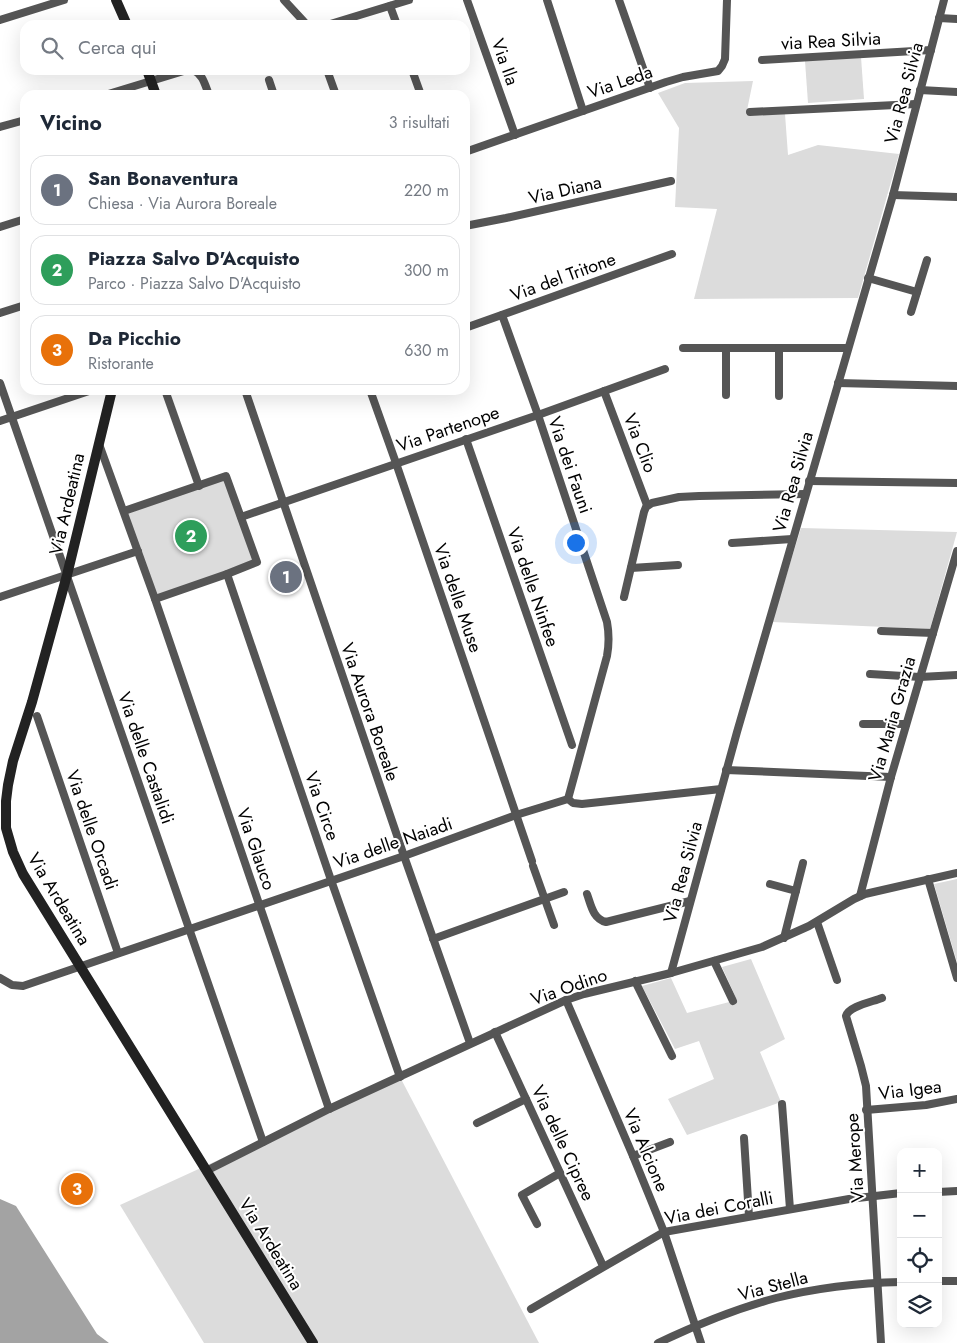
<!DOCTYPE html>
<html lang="it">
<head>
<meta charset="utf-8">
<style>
	body { margin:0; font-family:Jost,sans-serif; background:#f6f6f7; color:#1f2937 }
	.controls { position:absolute; right:15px; bottom:15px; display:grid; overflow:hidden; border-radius:10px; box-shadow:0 5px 20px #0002 }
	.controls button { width:45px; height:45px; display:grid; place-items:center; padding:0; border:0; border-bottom:1px solid #e0e1e3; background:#fff; color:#1f2937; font:25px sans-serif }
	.you { position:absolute; left:575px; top:542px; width:18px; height:18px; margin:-12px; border:4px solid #fff; border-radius:50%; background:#1a73e8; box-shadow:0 0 0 8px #1a73e833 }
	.badge { display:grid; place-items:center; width:32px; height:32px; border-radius:50%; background:#000; color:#fff; font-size:16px; font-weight:700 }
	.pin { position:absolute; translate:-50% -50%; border:2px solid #fff; box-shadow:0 1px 5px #0006 }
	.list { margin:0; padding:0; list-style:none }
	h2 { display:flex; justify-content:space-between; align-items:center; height:65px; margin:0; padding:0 20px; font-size:21px }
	h2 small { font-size:16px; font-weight:400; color:#747a83 }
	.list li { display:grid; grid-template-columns:32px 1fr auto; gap:15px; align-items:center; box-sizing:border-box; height:70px; margin:0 10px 10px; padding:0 10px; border:1px solid #e0e1e3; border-radius:15px }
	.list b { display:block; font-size:19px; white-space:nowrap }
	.list p { margin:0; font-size:16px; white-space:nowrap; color:#747a83 }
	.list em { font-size:16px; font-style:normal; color:#747a83 }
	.icon { flex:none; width:28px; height:28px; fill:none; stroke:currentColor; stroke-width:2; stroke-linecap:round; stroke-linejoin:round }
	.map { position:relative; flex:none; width:957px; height:1343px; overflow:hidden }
	.search { position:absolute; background:#fff; box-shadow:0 5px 20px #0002; left:20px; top:20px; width:450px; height:55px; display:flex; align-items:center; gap:12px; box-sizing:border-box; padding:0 18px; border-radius:15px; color:#747a83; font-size:19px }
	.panel { position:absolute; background:#fff; box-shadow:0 5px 20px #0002; left:20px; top:90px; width:450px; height:305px; border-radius:15px }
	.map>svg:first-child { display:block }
	.green { fill:#dcdcdc }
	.water { fill:#a3a3a3 }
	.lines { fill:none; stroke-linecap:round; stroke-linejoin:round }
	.street { stroke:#555; stroke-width:8 }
	.secondary { stroke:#222; stroke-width:10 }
	.labels { text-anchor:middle; stroke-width:4; stroke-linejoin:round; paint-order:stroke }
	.street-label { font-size:18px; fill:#000; stroke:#fff }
</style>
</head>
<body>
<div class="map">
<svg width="957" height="1343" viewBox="0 0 957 1343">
	<rect width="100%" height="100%" fill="#fff"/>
	<g class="green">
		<polygon points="861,57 864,99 808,103 805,61"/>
		<polygon points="753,81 746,115 785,114 788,155 818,145 899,154 858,298 694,299 717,209 675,207 679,128 658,93 685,83"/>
		<polygon points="226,476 257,562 155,599 124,511"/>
		<polygon points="801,528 957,532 930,629 772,622"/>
		<polygon points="957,879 957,962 934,884"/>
		<polygon points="751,959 785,1039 760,1052 781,1102 687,1135 668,1099 714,1079 699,1041 675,1049 642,986 671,978 687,1013 737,1000 722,967"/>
		<polygon points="400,1077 539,1343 204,1343 120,1205"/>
	</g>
	<polygon class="water" points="0,1199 16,1206 97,1334 109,1343 0,1343"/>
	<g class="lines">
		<g class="street">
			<polyline points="284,0 307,25"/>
			<polyline points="467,0 515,135"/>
			<polyline points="547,0 583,111"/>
			<polyline points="619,0 650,88"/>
			<polyline points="390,6 397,25"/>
			<polyline points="939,18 957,19"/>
			<polyline points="0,20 64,0"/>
			<polyline points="327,25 409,0"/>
			<polyline points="762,60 931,50"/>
			<path d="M 193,70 C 203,74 205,85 209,95"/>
			<polyline points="327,70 336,95"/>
			<polyline points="412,70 421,95"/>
			<polyline points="269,80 274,95"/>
			<polyline points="920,90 957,92"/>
			<polyline points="105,95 187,70"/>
			<polyline points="750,112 916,104"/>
			<polyline points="0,127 25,120"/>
			<polyline points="465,152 666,82 683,77 718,71 722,66 725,59 727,0"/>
			<polyline points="893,195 957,197"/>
			<polyline points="465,226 506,218 671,181"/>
			<polyline points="0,227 25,219"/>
			<polyline points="868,278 917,292"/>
			<polyline points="911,312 927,260"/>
			<polyline points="0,313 25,305"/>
			<path d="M 502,315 L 538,415 L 607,622 C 609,633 609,645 607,656 L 568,799"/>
			<polyline points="465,328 672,254"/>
			<polyline points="683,348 848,348"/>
			<polyline points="726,348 726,395"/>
			<polyline points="0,383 263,1142"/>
			<polyline points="838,383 957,386"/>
			<polyline points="165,390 199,486"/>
			<polyline points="245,390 404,856 470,1043"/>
			<polyline points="370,390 396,463 532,861"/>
			<polyline points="604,391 647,505"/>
			<polyline points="779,396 779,348"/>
			<polyline points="0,421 92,390"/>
			<polyline points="466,439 572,745"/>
			<polyline points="99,444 155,599 227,574 257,562 226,476 124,511"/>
			<polyline points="809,481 957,483"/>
			<polyline points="241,517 538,415 665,369"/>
			<polyline points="732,543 792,539"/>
			<polyline points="631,568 678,565"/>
			<polyline points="227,574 331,880 400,1077"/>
			<polyline points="0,597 138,551"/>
			<polyline points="624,597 644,512 646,507 652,503 679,497 699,496 805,494"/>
			<polyline points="155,599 329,1109"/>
			<polyline points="881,631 933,633"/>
			<polyline points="870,674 920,677 957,675"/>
			<polyline points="37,716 118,953"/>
			<polyline points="863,724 906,724"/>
			<polyline points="726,770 891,777"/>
			<polyline points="533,866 554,925"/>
			<polyline points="928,879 957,978"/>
			<polyline points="770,884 796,891"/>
			<path d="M 587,894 C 591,905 593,919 606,922 L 690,901"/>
			<polyline points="860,896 891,777 957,551"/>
			<polyline points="817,922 837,980"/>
			<polyline points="784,938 803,863"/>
			<polyline points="433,939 564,892"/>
			<polyline points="714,961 733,1001"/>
			<polyline points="671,973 737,732 893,195 944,0"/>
			<polyline points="0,978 12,985 23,986 404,856 516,815 568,799 573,803 582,804 721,789"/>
			<polyline points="635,981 672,1056"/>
			<polyline points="566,1000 633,1156 664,1232 701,1343"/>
			<polyline points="495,1032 603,1266"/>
			<polyline points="782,1104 790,1209"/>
			<polyline points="866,1110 926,1105 957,1099"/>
			<polyline points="477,1123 526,1099"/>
			<polyline points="744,1138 749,1216"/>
			<polyline points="633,1156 670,1142"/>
			<polyline points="206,1171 329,1109 566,1000 584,994 671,973 762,947 809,926 854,899 865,894 957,873"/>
			<polyline points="938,1192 957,1191"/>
			<polyline points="537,1224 522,1195 560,1173"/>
			<polyline points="938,1281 957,1281"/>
			<polyline points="531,1309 664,1232 849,1199 901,1193"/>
			<path d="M 658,1343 C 696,1325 735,1309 776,1298 C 816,1288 859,1283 901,1282"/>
			<path d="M 881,1343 L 866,1086 L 861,1066 L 846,1016 C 849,1006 872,1002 882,998"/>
		</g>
		<g class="secondary">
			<polyline points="116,0 127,25"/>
			<polyline points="147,70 156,95"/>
			<polyline points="112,390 67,575 32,702 13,761 8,785 6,801 6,828 13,852 23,874 313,1343"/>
		</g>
	</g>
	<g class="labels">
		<g class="street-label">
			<text transform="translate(831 41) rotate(-3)" y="6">via Rea Silvia</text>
			<text transform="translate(505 62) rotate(70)" y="6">Via Ila</text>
			<text transform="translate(620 82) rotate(-19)" y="6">Via Leda</text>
			<text transform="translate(904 93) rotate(-75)" y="6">Via Rea Silvia</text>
			<text transform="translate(565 190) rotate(-13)" y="6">Via Diana</text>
			<text transform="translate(563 277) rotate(-20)" y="6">Via del Tritone</text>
			<text transform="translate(448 429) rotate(-19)" y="6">Via Partenope</text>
			<text transform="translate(640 443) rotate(69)" y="6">Via Clio</text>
			<text transform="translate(570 465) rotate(71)" y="6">Via dei Fauni</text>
			<text transform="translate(793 482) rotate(-74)" y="6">Via Rea Silvia</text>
			<text transform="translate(67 504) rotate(-77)" y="6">Via Ardeatina</text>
			<text transform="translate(533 587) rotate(71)" y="6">Via delle Ninfee</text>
			<text transform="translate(458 598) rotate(71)" y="6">Via delle Muse</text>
			<text transform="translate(370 712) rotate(71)" y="6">Via Aurora Boreale</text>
			<text transform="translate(892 719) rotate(-74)" y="6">Via Maria Grazia</text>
			<text transform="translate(146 758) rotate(71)" y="6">Via delle Castalidi</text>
			<text transform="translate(322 806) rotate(71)" y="6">Via Circe</text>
			<text transform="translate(92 830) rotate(71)" y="6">Via delle Orcadi</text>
			<text transform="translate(393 843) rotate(-19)" y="6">Via delle Naiadi</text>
			<text transform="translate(256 849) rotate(71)" y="6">Via Glauco</text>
			<text transform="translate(683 872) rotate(-75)" y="6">Via Rea Silvia</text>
			<text transform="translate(59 899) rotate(59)" y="6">Via Ardeatina</text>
			<text transform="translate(569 987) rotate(-19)" y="6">Via Odino</text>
			<text transform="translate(910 1090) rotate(-7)" y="6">Via Igea</text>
			<text transform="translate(563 1143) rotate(65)" y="6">Via delle Cipree</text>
			<text transform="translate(646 1150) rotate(67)" y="6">Via Alcione</text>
			<text transform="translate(855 1158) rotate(-94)" y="6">Via Merope</text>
			<text transform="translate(719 1208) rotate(-11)" y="6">Via dei Coralli</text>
			<text transform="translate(271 1244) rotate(58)" y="6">Via Ardeatina</text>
			<text transform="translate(773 1286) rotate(-15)" y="6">Via Stella</text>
		</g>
	</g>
</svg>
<div class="controls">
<button>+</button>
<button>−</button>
<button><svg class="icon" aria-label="locate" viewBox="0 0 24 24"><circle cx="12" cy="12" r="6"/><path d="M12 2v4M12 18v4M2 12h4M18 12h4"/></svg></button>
<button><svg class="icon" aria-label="layers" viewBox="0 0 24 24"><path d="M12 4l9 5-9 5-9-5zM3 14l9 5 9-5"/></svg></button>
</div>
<div class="you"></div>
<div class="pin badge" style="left:286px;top:577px;background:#6b7280">1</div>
<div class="pin badge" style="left:191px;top:536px;background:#2e9e5b">2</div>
<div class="pin badge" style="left:77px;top:1189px;background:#e8710a">3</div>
<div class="search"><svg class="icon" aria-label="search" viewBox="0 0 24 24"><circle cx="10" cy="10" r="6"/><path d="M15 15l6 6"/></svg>Cerca qui</div>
<section class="panel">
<h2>Vicino<small>3 risultati</small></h2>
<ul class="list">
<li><span class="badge" style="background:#6b7280">1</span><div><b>San Bonaventura</b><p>Chiesa · Via Aurora Boreale</p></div><em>220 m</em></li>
<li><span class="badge" style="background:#2e9e5b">2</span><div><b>Piazza Salvo D'Acquisto</b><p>Parco · Piazza Salvo D'Acquisto</p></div><em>300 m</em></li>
<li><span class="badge" style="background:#e8710a">3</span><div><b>Da Picchio</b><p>Ristorante</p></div><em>630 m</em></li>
</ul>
</section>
</div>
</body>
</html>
